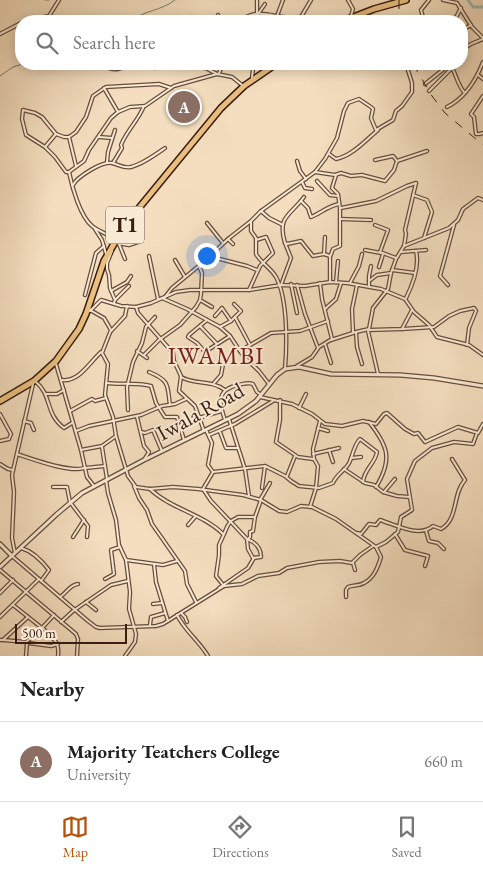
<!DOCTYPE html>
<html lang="en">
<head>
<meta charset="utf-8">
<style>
	body { margin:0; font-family:"EB Garamond",serif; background:#f6f6f6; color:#222 }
	.scale { position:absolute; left:15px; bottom:12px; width:112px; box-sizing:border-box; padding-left:5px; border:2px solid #3a1e11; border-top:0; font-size:14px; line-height:18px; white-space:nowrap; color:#3a1e11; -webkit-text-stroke:4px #f8ead5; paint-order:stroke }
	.you { position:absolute; left:206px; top:255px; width:18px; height:18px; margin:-12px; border:4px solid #fff; border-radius:50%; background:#1a73e8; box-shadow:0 0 0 8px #1a73e833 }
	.badge { display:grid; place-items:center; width:32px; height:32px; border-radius:50%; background:#b45309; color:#fff; font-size:16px; font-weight:700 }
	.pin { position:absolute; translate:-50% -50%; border:2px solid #fff; box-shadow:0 1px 5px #0006 }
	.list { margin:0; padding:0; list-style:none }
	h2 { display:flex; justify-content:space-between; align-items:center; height:65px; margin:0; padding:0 20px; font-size:21px }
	h2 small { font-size:16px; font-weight:400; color:#767676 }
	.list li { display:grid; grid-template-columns:32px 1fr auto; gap:15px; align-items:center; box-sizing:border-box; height:80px; padding:0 20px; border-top:1px solid #e0e0e0 }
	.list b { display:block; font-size:19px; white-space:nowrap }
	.list p { margin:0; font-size:16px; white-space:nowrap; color:#767676 }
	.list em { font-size:16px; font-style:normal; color:#767676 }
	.icon { flex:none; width:28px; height:28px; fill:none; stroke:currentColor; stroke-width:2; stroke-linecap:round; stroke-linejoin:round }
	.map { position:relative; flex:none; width:483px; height:656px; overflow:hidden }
	.search { position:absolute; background:#fff; box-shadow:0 2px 12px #0003; left:15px; right:15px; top:15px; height:55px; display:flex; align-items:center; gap:12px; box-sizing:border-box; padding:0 18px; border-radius:20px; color:#767676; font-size:19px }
	.sheet { height:145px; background:#fff }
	nav { display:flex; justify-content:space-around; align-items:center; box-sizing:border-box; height:70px; border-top:1px solid #e0e0e0; background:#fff; font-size:14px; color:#767676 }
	nav a { display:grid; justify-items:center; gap:2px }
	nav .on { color:#b45309 }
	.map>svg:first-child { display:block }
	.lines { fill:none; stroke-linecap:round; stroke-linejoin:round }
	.stream { stroke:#757d73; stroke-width:1 }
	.river { stroke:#9cbcb5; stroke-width:3 }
	.minor-casing { stroke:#684e3c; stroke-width:4.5 }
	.tertiary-casing { stroke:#684e3c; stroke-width:5.5 }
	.trunk-casing { stroke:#3a1e11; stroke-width:8 }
	.minor { stroke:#f8ead5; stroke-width:2 }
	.tertiary { stroke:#f8ead5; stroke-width:3 }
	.trunk { stroke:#eabf80; stroke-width:5 }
	.rail { stroke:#3a1e11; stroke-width:1; stroke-dasharray:9 9; stroke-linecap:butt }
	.labels { text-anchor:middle; stroke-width:4; stroke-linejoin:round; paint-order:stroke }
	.shield { fill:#f8ead5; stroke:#735b4c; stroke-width:1 }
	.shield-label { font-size:21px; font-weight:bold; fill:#3a1e11 }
	.street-label { font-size:22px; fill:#3a1e11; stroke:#f8ead5 }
	.quarter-label { font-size:25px; letter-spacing:1px; fill:#7a1f14; stroke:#f8ead5 }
</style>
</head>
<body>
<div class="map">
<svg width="483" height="656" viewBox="0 0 483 656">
	<rect width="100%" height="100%" fill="#f4debf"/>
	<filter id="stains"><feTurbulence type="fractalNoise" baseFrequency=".004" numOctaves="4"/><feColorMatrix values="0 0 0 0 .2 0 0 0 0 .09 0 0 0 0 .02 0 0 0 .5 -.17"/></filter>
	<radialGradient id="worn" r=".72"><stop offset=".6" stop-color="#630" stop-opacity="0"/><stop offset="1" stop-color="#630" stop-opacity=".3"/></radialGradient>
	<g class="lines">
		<g class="stream">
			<polyline points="45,0 49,0"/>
			<path d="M 130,21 C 145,10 161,11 175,0"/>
			<polyline points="0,76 13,67 23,64"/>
		</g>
		<polyline class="river" points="468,0 473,7 483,7"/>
		<g class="minor-casing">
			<g id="minor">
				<polyline points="348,0 353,9 351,16"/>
				<polyline points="443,0 457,3 472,27 483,38"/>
				<polyline points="257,14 257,0"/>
				<polyline points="258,14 265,4"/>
				<polyline points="277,16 283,0"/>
				<polyline points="301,17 311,0"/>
				<polyline points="26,21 49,16 59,0"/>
				<polyline points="216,21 218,15"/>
				<path d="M 241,21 C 253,9 269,15 283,17 C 289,18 294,17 300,17 L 301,21"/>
				<polyline points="260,21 266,15"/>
				<polyline points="424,21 421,10 429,0"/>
				<polyline points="454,21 461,8"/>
				<polyline points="462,30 471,25"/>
				<polyline points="0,34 21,23"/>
				<polyline points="462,50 471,44 483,39"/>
				<path d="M 101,64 C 118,76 123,64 138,64 C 143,64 149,67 155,68 L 157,64"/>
				<polyline points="193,64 200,65 217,74"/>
				<path d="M 450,64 C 456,73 457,84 464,92"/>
				<polyline points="204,68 207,64"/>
				<polyline points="219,73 223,64"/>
				<polyline points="478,75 483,79"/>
				<polyline points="252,78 253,69 258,64"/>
				<polyline points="425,84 450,64"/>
				<polyline points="104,88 118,112"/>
				<polyline points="429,91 452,68"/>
				<polyline points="483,96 471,114 474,117 476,134 480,134 483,133"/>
				<path d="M 447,107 C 465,98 476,80 483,62"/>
				<polyline points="69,137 76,166"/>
				<polyline points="99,137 112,138"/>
				<polyline points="45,147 56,134"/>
				<path d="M 329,154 L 336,159 C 352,156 366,140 378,130"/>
				<polyline points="375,160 393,156 397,161"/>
				<polyline points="297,161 300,171 306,179"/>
				<polyline points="397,161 427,151"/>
				<polyline points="107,162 108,152 115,130"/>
				<path d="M 113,163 L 122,148 L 121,145 C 127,130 138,121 144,106"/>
				<polyline points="69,172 66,172 55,157 45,147 26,135 22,119 23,110 35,113 42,117 56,134 64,137 69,137 76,132 86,117 93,96 106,87 159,84 171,88"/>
				<polyline points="315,172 335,175 341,173 351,176 362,175 385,181 394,170 397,161"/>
				<polyline points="317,181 330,195 338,196"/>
				<polyline points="302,182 305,188 312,189"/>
				<path d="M 73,185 C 77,177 102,161 112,163 C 118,164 124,169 131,167 C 143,164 155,155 165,148"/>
				<polyline points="413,195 427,200 432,212 424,238"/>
				<path d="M 304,197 C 290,216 277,216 285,243 L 287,244 L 301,241 L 313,256 L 324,254 L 330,256"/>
				<path d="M 301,201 L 308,208 L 311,217 C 321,213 328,206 339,204"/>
				<polyline points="341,208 376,201 407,186 416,183"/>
				<polyline points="261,211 269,218 283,225"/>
				<polyline points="340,219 371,220"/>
				<path d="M 251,222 L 251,231 L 256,238 L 256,254 C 261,263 271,268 276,277 C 288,299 287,345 285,369"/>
				<polyline points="207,223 223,243"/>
				<polyline points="375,225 388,230 380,252 396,258"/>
				<polyline points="95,229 102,240 106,254"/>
				<polyline points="228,239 233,244"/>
				<path d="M 116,240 C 108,234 98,231 92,226 C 80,216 72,187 69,172 L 84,161 L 89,150 L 111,118 L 118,112 L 130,107 L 145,106 L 174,86 L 217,74 L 232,77 L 242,85"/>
				<polyline points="116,243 129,245 138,242"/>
				<polyline points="119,244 125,259"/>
				<polyline points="404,246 449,228 458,220 463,209 478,198 483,200"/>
				<polyline points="365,250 381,253"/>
				<polyline points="112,251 107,263 107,269 109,275 110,288 115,300 114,303"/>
				<polyline points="401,252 426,250"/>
				<polyline points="324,254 325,237"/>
				<polyline points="149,256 158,299"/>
				<polyline points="212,257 247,266 257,270"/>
				<polyline points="175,260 185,277"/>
				<polyline points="379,267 383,254"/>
				<polyline points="392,270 415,273"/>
				<polyline points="369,281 377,275 391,273"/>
				<polyline points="330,282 330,257 333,249 340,246 340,208 338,194 332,188 336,175"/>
				<polyline points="336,282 338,261"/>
				<polyline points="350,283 359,266 362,254"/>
				<polyline points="291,284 297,313"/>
				<polyline points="281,285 291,258 285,243"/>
				<polyline points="297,285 305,314 318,348"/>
				<polyline points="448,285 440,276 454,225"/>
				<polyline points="369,286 369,276 371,266"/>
				<polyline points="249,290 260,266 273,253 266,237 256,240"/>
				<polyline points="111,291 127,282 131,276"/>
				<polyline points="85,295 96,253 104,246"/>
				<polyline points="165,297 172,288 206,260 228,239 251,221 261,211 315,172 325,159 337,138 344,111 348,103 359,99 371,107 373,109 371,118 376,130 393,120 396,111 402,106 412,92 412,83 406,64"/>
				<polyline points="162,298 187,309 220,327 230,336 244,357 259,371 269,384"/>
				<path d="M 406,298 C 413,284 420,267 416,251"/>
				<polyline points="115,300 129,286"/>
				<polyline points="200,300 212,307"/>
				<polyline points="136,307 138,313 173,353 174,361 181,376 179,391 195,406 204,431"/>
				<polyline points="325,309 336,299 341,283"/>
				<path d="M 90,310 L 104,318 L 111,330 L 102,353 L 108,364 L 105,395 L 113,417 L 116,436 L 128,476 L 136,487 L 150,489 L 173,487 L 198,489 L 243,495 L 261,500 L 279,511 L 287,512 L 301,506 L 312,507 L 336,519 L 376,547 L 381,557 C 378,567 374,578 364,583 C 359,586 353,585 348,587 L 346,590 L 346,597"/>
				<polyline points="90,311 101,300 121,306 136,307 151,303 176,292 190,290 249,290 281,285 305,286 330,282 347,283 381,289 405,299 414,312 429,325 437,337 469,345 483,355"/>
				<polyline points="215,316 222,308 231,321"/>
				<polyline points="235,317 250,345"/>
				<polyline points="207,320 189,335 188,337 197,343 204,351 208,350 230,336"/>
				<polyline points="200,326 217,344"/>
				<polyline points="220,327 231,321 241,311 234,304"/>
				<polyline points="402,329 434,327 449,316 460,311 474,308 476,311 469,328 467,345"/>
				<polyline points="369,330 402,329 412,310"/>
				<polyline points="111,331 125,316 127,306"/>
				<polyline points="368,331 378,374"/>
				<polyline points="353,332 352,309 357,285"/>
				<polyline points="356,332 357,347 362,364"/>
				<polyline points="331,340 356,332 369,329 373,308 388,289 391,273 396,259 404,246 406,234 405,230 416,183"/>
				<polyline points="325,344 331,363"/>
				<polyline points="137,351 147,358"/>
				<polyline points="240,351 271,333 300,331 328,321"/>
				<polyline points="144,355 159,340 180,325 196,307 200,300 201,294 202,273 199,266"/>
				<polyline points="56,364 81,450 87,477 94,486"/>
				<polyline points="297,366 312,357 319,347 332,339 322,299 320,283"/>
				<path d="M 149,372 C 171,381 167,386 170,405"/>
				<path d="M 181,377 C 194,385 210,379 225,390"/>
				<path d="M 62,380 C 79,382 89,363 101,352"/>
				<path d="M 36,382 C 52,395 45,414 64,428 L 72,423"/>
				<path d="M 106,383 C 121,385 136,382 151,386 L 156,403 L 165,417 L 177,417 L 184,440"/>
				<polyline points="214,383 221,375 224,359"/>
				<polyline points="46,394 57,394 64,390"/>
				<polyline points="260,397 292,404 312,414 325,424 342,426 363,421 376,424 384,414 387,413 405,429 414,434 418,433 425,442 458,427 478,433 483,424"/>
				<polyline points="280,400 280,420 276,442 298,457 313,459"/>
				<polyline points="299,408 306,394"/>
				<polyline points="128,410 127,387 133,362 142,343 146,327 155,317"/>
				<polyline points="70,411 92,399 95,401 106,398"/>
				<polyline points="0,414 11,434 9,439 0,441"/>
				<polyline points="137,417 144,446 149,452 144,460"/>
				<polyline points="199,418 221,411"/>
				<polyline points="229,419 245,469 249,496"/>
				<path d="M 225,420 C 219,403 216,390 238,385 C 243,384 248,382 253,384 L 257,392 L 260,394"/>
				<polyline points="24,421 31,423 34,430"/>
				<path d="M 369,422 C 388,446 393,459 376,487"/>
				<polyline points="318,428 328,431"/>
				<path d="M 206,430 L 212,443 L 208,465 L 213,472 L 203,489 L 211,501 L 247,539 L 248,549 L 253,558 L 261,557 C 261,548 255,542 247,539"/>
				<polyline points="76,431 89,426 141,415 162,406 175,404 186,399"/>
				<polyline points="141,432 145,433 153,430 162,451"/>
				<polyline points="220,432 226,448 238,448"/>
				<polyline points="209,435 235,424 273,401"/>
				<polyline points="102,447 107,479"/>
				<polyline points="81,450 102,446 116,436"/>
				<polyline points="329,450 333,462"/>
				<path d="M 17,454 C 32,459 70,473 84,468"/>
				<polyline points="313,454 339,448"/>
				<polyline points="351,458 361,457"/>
				<polyline points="0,464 8,469 13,470"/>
				<polyline points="85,468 105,466"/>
				<polyline points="344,469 365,483 374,485 383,492 397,496 409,497"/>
				<path d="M 213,472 L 265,466 L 285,476 L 291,481 L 299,486 L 319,488 L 333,483 C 337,473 347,470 350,461 C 353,454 354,445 360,439 L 377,452 C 375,464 364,469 363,482"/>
				<polyline points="287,476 295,456"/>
				<polyline points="106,480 108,493 116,520 119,545 126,560 130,592 129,609 136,634 135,642 125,656"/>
				<polyline points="134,486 139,498 147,510 152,524 185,571 187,584 196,602"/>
				<polyline points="53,487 67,487 70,502 88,526 87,537"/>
				<polyline points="262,488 265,466"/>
				<path d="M 150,489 C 171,509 203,514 223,534"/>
				<polyline points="384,492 395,479"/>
				<polyline points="260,500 270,483"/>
				<polyline points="310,507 316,488 318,466 314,459 313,449 320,421"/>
				<polyline points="188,525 195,517"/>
				<polyline points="426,531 429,541 438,543 444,549"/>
				<path d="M 357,533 L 361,534 L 369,524 L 376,525 L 380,520 C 396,525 419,538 433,526 L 441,529 C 459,519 452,494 465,480 L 452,459"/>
				<polyline points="395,534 405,550 428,556 425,566"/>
				<polyline points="73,537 84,520"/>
				<polyline points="248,539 250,537 250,532 253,531 255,517"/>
				<polyline points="376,547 386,542 398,532 401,517 412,510 407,479 415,461 432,448 454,442 473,444 477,433"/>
				<path d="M 21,548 C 32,551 42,561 49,570 L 41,581"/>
				<polyline points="15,553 12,538 14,492 12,475 33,384"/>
				<polyline points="12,556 88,621 96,627 100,628 156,626 163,624 224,586 242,584 258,576 279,573 287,568 319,562 340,561 352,563 360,555 373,546"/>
				<polyline points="126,560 163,565 177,561"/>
				<polyline points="353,563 355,570"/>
				<polyline points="154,564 156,582 168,621"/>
				<polyline points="0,570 76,634 78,639 77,656"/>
				<polyline points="105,579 114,574 111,550 120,547"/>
				<polyline points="224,586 216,576 219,555 219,545 228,525 231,521 238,517 255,517 261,500"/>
				<polyline points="219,588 248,568 254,558"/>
				<polyline points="0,593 13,580"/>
				<path d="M 60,597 C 67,593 69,585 78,584"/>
				<polyline points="86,602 96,610"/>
				<polyline points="153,604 162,603"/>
				<polyline points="13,605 42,628"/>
				<polyline points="181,613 185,617 187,622"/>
				<path d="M 177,615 C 185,631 199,641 208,656"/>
				<polyline points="0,617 39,579"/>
				<polyline points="61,622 73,611 111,585 128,581"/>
				<polyline points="150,625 151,617 165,613"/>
				<path d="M 43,628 C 51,639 60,639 58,656"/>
				<polyline points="0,640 3,640 28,617"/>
				<polyline points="3,640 26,642 42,628 54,615"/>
				<polyline points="28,643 51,646 58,644"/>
				<polyline points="26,656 27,643"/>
			</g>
		</g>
		<g class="tertiary-casing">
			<g id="tertiary">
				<polyline points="0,544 12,556"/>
				<polyline points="0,567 57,514 82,493 144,460 238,414 256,401 277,375 285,369 299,367 331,374 400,375 434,378 483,386"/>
			</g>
		</g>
		<g class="trunk-casing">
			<g id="trunk">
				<polyline points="343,21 374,9 406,0"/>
				<polyline points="0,401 34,381 56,361 79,329 86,314 104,261 125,225 221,108 244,86 276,64"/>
			</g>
		</g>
		<use href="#minor" class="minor"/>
		<use href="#tertiary" class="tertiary"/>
		<use href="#trunk" class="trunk"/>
		<g class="rail">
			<polyline points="399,0 399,21"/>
			<polyline points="413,64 432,96 445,113 483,145"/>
		</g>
	</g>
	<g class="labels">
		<rect class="shield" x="106" y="206.5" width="38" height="37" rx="4"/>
		<g class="shield-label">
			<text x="125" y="232">T1</text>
		</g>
		<g class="street-label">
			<text transform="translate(200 411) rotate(-29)" y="8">Iwala Road</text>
		</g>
		<g class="quarter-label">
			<text x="216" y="364">IWAMBI</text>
		</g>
	</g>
	<rect width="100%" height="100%" filter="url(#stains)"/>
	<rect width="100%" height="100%" fill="url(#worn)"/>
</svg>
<div class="scale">500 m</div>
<div class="you"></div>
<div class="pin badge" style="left:184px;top:107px;background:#8d6e63">A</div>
<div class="search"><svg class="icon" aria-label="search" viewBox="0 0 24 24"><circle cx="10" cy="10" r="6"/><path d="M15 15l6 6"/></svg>Search here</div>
</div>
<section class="sheet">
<h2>Nearby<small></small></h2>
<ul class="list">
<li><span class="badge" style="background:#8d6e63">A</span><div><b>Majority Teatchers College</b><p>University</p></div><em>660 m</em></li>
</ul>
</section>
<nav>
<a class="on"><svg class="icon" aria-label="map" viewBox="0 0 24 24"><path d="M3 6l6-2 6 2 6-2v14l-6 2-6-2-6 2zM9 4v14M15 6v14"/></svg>Map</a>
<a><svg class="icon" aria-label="directions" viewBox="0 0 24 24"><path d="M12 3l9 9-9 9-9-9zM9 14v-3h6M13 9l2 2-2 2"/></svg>Directions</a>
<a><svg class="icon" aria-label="saved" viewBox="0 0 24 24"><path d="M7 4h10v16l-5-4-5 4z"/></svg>Saved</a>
</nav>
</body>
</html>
